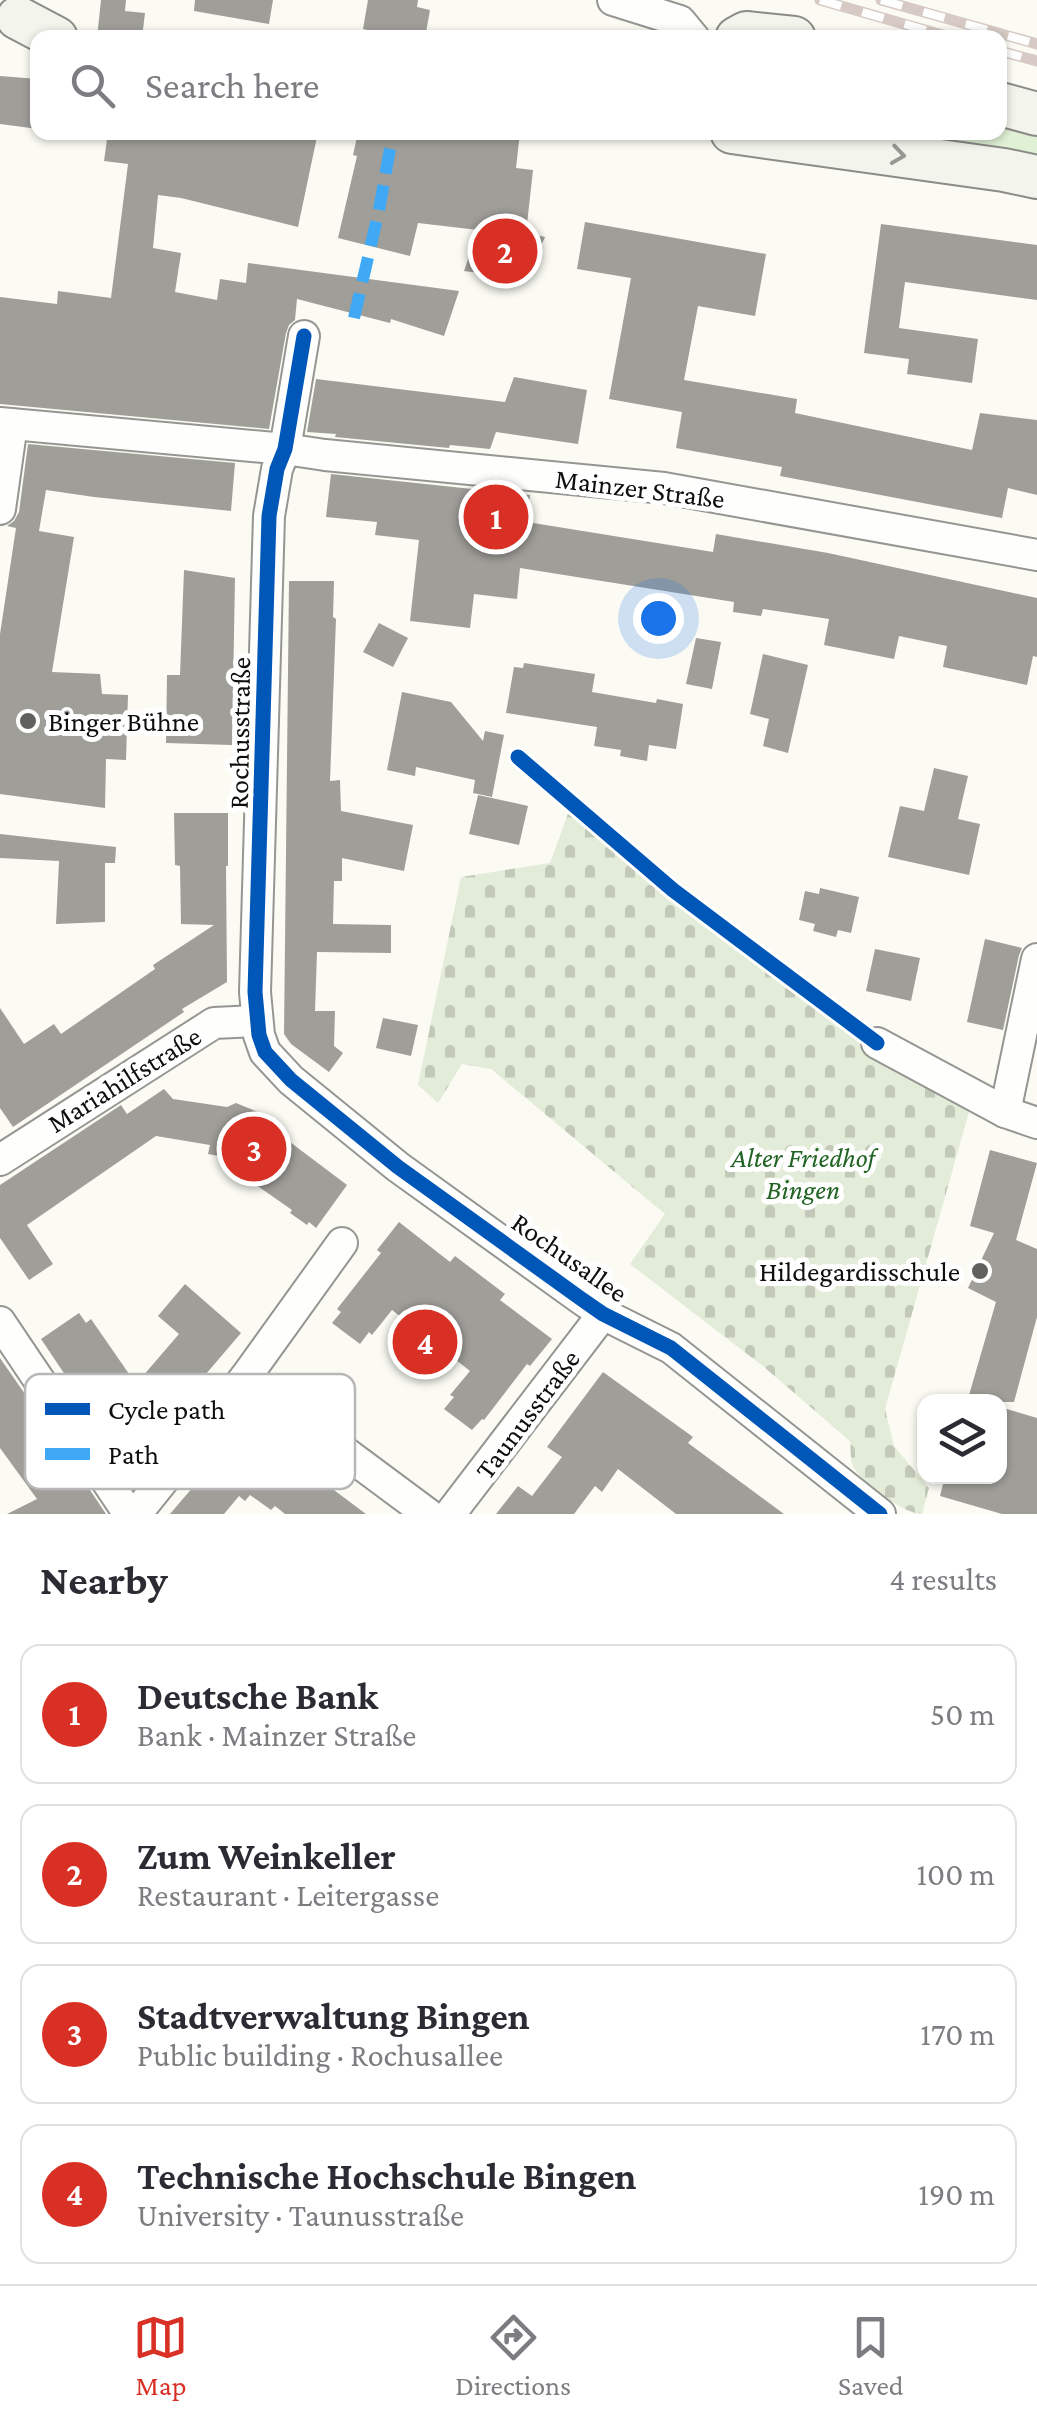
<!DOCTYPE html>
<html lang="en">
<head>
<meta charset="utf-8">
<style>
	body { margin:0; font-family:"Crimson Pro",serif; background:#f7f7f7; color:#2b2b33 }
	.controls { position:absolute; right:30px; bottom:30px; display:grid; overflow:hidden; border-radius:20px; box-shadow:0 2px 8px #0004 }
	.controls button { width:90px; height:90px; display:grid; place-items:center; padding:0; border:0; border-bottom:2px solid #e1e1e2; background:#fff; color:#2b2b33; font:50px sans-serif }
	.you { position:absolute; left:658px; top:618px; width:35px; height:35px; margin:-25px; border:8px solid #fff; border-radius:50%; background:#1a73e8; box-shadow:0 0 0 15px #1a73e833 }
	.badge { display:grid; place-items:center; width:65px; height:65px; border-radius:50%; background:#d93025; color:#fff; font-size:32px; font-weight:700 }
	.pin { position:absolute; translate:-50% -50%; border:5px solid #fff; box-shadow:0 2px 10px #0006 }
	.list { margin:0; padding:0; list-style:none }
	h2 { display:flex; justify-content:space-between; align-items:center; height:130px; margin:0; padding:0 40px; font-size:42px }
	h2 small { font-size:32px; font-weight:400; color:#7c7c81 }
	.list li { display:grid; grid-template-columns:65px 1fr auto; gap:30px; align-items:center; box-sizing:border-box; height:140px; margin:0 20px 20px; padding:0 20px; border:2px solid #e1e1e2; border-radius:20px }
	.list b { display:block; font-size:38px; white-space:nowrap }
	.list p { margin:0; font-size:32px; white-space:nowrap; color:#7c7c81 }
	.list em { font-size:32px; font-style:normal; color:#7c7c81 }
	.icon { flex:none; width:55px; height:55px; fill:none; stroke:currentColor; stroke-width:2; stroke-linecap:round; stroke-linejoin:round }
	.map { position:relative; flex:none; width:1037px; height:1514px; overflow:hidden }
	.search { position:absolute; background:#fff; box-shadow:0 2px 8px #0004; left:30px; right:30px; top:30px; height:110px; display:flex; align-items:center; gap:25px; box-sizing:border-box; padding:0 35px; border-radius:20px; color:#7c7c81; font-size:38px }
	.sheet { height:770px; background:#fff }
	nav { display:flex; justify-content:space-around; align-items:center; box-sizing:border-box; height:140px; border-top:2px solid #e1e1e2; background:#fff; font-size:28px; color:#7c7c81 }
	nav a { display:grid; justify-items:center; gap:5px }
	nav .on { color:#d93025 }
	.map>svg:first-child { display:block }
	.green { fill:#dff0d5 }
	.cemetery { fill:url(#cemetery-stones) }
	.building { fill:#9f9e99 }
	.lines { fill:none; stroke-linecap:round; stroke-linejoin:round }
	.minor-casing { stroke:#959592; stroke-width:34 }
	.secondary-casing { stroke:#8b8b88; stroke-width:46 }
	.minor { stroke:#fefefd; stroke-width:30 }
	.secondary { stroke:#f3f4eb; stroke-width:42 }
	.rail-casing { stroke:#d7cac5; stroke-width:11 }
	.rail { stroke:#fff; stroke-width:8; stroke-dasharray:22; stroke-linecap:butt }
	.quiet { stroke:#3fa9f5; stroke-width:12; stroke-dasharray:25 12; stroke-linecap:butt }
	.cycleway-casing { stroke:#fff; stroke-width:21 }
	.cycleway { stroke:#0057b8; stroke-width:15 }
	.oneway { stroke:#979893 }
	.poi-dot { fill:#61615e; stroke:#fff; stroke-width:4 }
	.labels { text-anchor:middle; stroke-width:10; stroke-linejoin:round; paint-order:stroke }
	.street-label { font-size:28px; fill:#0e0e0e; stroke:#fff }
	.poi-label { font-size:28px; fill:#0e0e0e; stroke:#fff; text-anchor:start }
	.park-label { font-size:28px; font-style:italic; fill:#216323; stroke:#fff }
	.key { fill:#fff; stroke:#b7b7b7; stroke-width:2.5 }
	.key-label { font-size:28px; fill:#0e0e0e }
</style>
</head>
<body>
<div class="map">
<svg width="1037" height="1514" viewBox="0 0 1037 1514">
	<defs>
		<pattern id="cemetery-stones" width="16" height="16" patternUnits="userSpaceOnUse" patternTransform="scale(2.5)"><rect width="16" height="16" fill="#e3ecd8"/><path d="M2 7V4a2 2 0 0 1 4 0v3zM10 15v-3a2 2 0 0 1 4 0v3z" fill="#c2c9b8"/></pattern>
	</defs>
	<rect width="100%" height="100%" fill="#fbfbf4"/>
	<polygon class="green" points="1000,118 1037,127 1037,169 797,133 1000,132"/>
	<path class="cemetery" d="M 570,808 L 669,891 L 873,1048 L 971,1105 L 885,1409 L 894,1446 L 929,1488 L 922,1514 C 904,1514 862,1483 853,1466 C 850,1460 851,1448 850,1441 L 764,1367 L 630,1264 L 665,1214 L 491,1069 L 462,1064 L 438,1103 L 418,1085 L 461,877 L 550,863 Z"/>
	<g class="building">
		<polygon points="101,0 126,0 125,11 145,13 142,38 97,38"/>
		<polygon points="195,0 273,0 269,24 194,11"/>
		<polygon points="368,0 418,0 417,7 430,10 425,38 375,38 376,32 363,29"/>
		<polygon points="0,76 38,79 38,129 0,124"/>
		<polygon points="108,132 318,132 298,227 181,198 158,195 153,248 181,253 175,292 217,300 220,279 246,283 248,263 459,291 444,336 391,319 390,323 297,299 295,320 289,325 286,333 269,429 0,404 0,297 57,304 58,291 111,298 128,164 104,161"/>
		<polygon points="358,132 520,132 516,168 533,170 526,233 545,237 526,279 464,271 478,230 418,223 410,256 338,238 357,156 353,155"/>
		<polygon points="585,222 766,254 755,316 698,306 684,380 797,399 795,413 972,450 980,413 1037,420 1037,495 1008,488 1002,518 780,476 782,467 676,448 682,412 609,399 631,278 577,269"/>
		<polygon points="881,224 1037,245 1037,300 905,282 899,328 978,339 972,383 907,374 909,359 864,353"/>
		<polygon points="514,377 587,390 578,444 496,432 490,449 450,445 449,448 335,437 336,434 307,432 316,379 505,402"/>
		<polygon points="28,444 235,463 231,511 94,497 46,490 39,531 74,537 52,672 100,674 102,694 128,695 126,760 106,759 105,808 0,794 0,634 16,528 7,526 14,521 19,512"/>
		<polygon points="331,474 530,495 527,522 713,552 716,534 828,553 1037,598 1037,657 1033,656 1027,685 943,667 947,646 899,636 894,659 824,645 829,619 763,609 761,616 733,612 734,602 520,568 517,599 474,594 470,628 410,621 419,540 375,535 377,522 326,517"/>
		<polygon points="184,570 235,578 232,745 166,743 167,675 180,675"/>
		<polygon points="289,581 334,581 333,617 336,619 330,781 340,780 341,811 413,825 404,871 342,858 342,881 334,881 333,924 391,925 391,953 317,952 315,1011 335,1011 334,1046 343,1053 329,1072 291,1044 284,1034"/>
		<polygon points="379,623 408,638 393,667 363,652"/>
		<polygon points="696,638 721,642 712,689 686,684"/>
		<polygon points="763,654 808,665 788,753 763,746 769,719 750,714"/>
		<polygon points="524,663 595,674 592,692 656,703 657,699 683,704 676,749 649,745 647,761 620,756 621,750 594,746 597,727 506,713 514,667 523,668"/>
		<polygon points="402,692 451,702 483,741 485,731 504,735 492,797 473,793 475,780 416,767 415,776 387,770"/>
		<polygon points="934,768 968,776 958,819 980,824 969,875 888,857 900,806 924,811"/>
		<polygon points="478,795 528,806 519,845 469,834"/>
		<polygon points="174,813 228,813 228,866 226,866 227,982 182,1009 184,1012 13,1127 0,1108 0,1008 24,1044 54,1024 61,1034 155,969 153,965 214,925 181,924 180,866 175,865"/>
		<polygon points="0,834 116,847 115,863 105,863 105,922 56,924 59,861 0,858"/>
		<polygon points="820,888 859,897 851,933 838,930 836,937 813,931 815,924 799,920 805,891 819,894"/>
		<polygon points="985,939 1022,948 1019,955 1003,1030 967,1022"/>
		<polygon points="875,949 920,958 911,1001 866,991"/>
		<polygon points="383,1018 418,1025 411,1056 376,1048"/>
		<polygon points="164,1089 173,1099 227,1107 236,1103 272,1118 274,1130 347,1185 316,1228 309,1222 307,1225 290,1213 292,1210 252,1182 255,1175 226,1164 219,1156 208,1154 210,1145 156,1136 27,1225 53,1264 29,1280 0,1238 0,1185 121,1105 127,1114"/>
		<polygon points="990,1150 1037,1163 1016,1240 1037,1249 1037,1317 1014,1402 967,1402 996,1302 968,1288 994,1233 970,1226"/>
		<polygon points="399,1222 450,1262 455,1256 505,1294 500,1300 552,1339 530,1366 527,1364 484,1420 482,1419 472,1430 444,1409 454,1397 450,1395 470,1371 392,1310 372,1335 369,1332 360,1344 332,1323 341,1312 337,1309 381,1253 377,1250"/>
		<polygon points="185,1284 241,1333 153,1436 121,1458 41,1339 79,1313 86,1323 91,1319 136,1384 179,1334 158,1316"/>
		<polygon points="0,1358 52,1433 106,1514 7,1514 37,1499 0,1448"/>
		<polygon points="603,1372 693,1437 688,1443 784,1514 676,1514 618,1469 602,1492 595,1486 574,1514 496,1514 518,1486 532,1496 562,1457 547,1447"/>
		<polygon points="1000,1407 1037,1418 1037,1514 1002,1514 940,1496 945,1476 1000,1476"/>
		<polygon points="239,1430 255,1431 366,1514 285,1514 275,1506 271,1510 250,1495 245,1501 239,1496 224,1514 170,1514 199,1480 200,1481"/>
	</g>
	<g class="lines">
		<g class="minor-casing">
			<g id="minor">
				<polyline points="613,0 680,21 694,38"/>
				<polyline points="304,336 285,449 277,469 269,516 255,992 259,1035 265,1052 291,1080 398,1167 580,1298 603,1314 671,1348 880,1514"/>
				<polyline points="0,423 285,449 325,455 664,488 1037,555"/>
				<polyline points="0,509 12,424"/>
				<polyline points="877,1043 1005,1112 1037,1123"/>
				<polyline points="1005,1112 1037,959"/>
				<polyline points="0,1160 214,1023 256,1021"/>
				<polyline points="0,1322 129,1514"/>
				<polyline points="245,1378 428,1514"/>
				<polyline points="136,1514 245,1378 342,1243"/>
				<polyline points="450,1514 603,1314"/>
			</g>
		</g>
		<g class="secondary-casing">
			<g id="secondary">
				<polyline points="18,18 56,38"/>
				<polyline points="737,38 746,33 794,38"/>
				<polyline points="1000,104 1037,114"/>
				<polyline points="732,132 1004,170 1037,177"/>
			</g>
		</g>
		<use href="#minor" class="minor"/>
		<use href="#secondary" class="secondary"/>
		<g class="rail-casing">
			<g id="rail">
				<polyline points="820,0 953,38"/>
				<polyline points="881,0 1037,44"/>
				<polyline points="1000,51 1037,61"/>
			</g>
		</g>
		<use href="#rail" class="rail"/>
		<polyline class="quiet" points="354,318 379,210 393,132"/>
		<g class="cycleway-casing">
			<g id="cycleway">
				<polyline points="304,336 285,449 277,469 269,516 255,992 259,1035 265,1052 291,1080 398,1167 580,1298 603,1314 671,1348 880,1514"/>
				<polyline points="518,757 673,890 877,1043"/>
			</g>
		</g>
		<use href="#cycleway" class="cycleway"/>
	</g>
	<defs><path id="oneway-chevron" d="M-2-3.5L2.5 0L-2 3.5" fill="none" stroke-width="1.6" stroke-linecap="round" stroke-linejoin="round" transform="scale(2.5)"/></defs>
	<use class="oneway" href="#oneway-chevron" transform="translate(898 155) rotate(8)"/>
	<g class="poi-dot">
		<circle cx="28" cy="721" r="10"/>
		<circle cx="980" cy="1271" r="10"/>
	</g>
	<g class="labels">
		<g class="street-label">
			<text transform="translate(640 488) rotate(7)" y="10">Mainzer Straße</text>
			<text transform="translate(239 733) rotate(-89)" y="10">Rochusstraße</text>
			<text transform="translate(124 1079) rotate(-32)" y="10">Mariahilfstraße</text>
			<text transform="translate(570 1257) rotate(35)" y="10">Rochusallee</text>
			<text transform="translate(527 1414) rotate(-53)" y="10">Taunusstraße</text>
		</g>
		<g class="poi-label">
			<text x="48" y="731">Binger Bühne</text>
			<text x="960" y="1281" text-anchor="end">Hildegardisschule</text>
		</g>
		<g class="park-label">
			<text x="803" y="1167">Alter Friedhof<tspan x="803" dy="32">Bingen</tspan></text>
		</g>
	</g>
	<rect x="25" y="1374" width="330" height="115" rx="15" class="key"/>
	<rect x="45" y="1403" width="45" height="12" fill="#0057b8"/>
	<rect x="45" y="1448" width="45" height="12" fill="#3fa9f5"/>
	<g class="key-label">
		<text x="108" y="1419">Cycle path</text>
		<text x="108" y="1464">Path</text>
	</g>
</svg>
<div class="controls">
<button><svg class="icon" aria-label="layers" viewBox="0 0 24 24"><path d="M12 4l9 5-9 5-9-5zM3 14l9 5 9-5"/></svg></button>
</div>
<div class="you"></div>
<div class="pin badge" style="left:496px;top:517px">1</div>
<div class="pin badge" style="left:505px;top:251px">2</div>
<div class="pin badge" style="left:254px;top:1149px">3</div>
<div class="pin badge" style="left:425px;top:1342px">4</div>
<div class="search"><svg class="icon" aria-label="search" viewBox="0 0 24 24"><circle cx="10" cy="10" r="6"/><path d="M15 15l6 6"/></svg>Search here</div>
</div>
<section class="sheet">
<h2>Nearby<small>4 results</small></h2>
<ul class="list">
<li><span class="badge">1</span><div><b>Deutsche Bank</b><p>Bank · Mainzer Straße</p></div><em>50 m</em></li>
<li><span class="badge">2</span><div><b>Zum Weinkeller</b><p>Restaurant · Leitergasse</p></div><em>100 m</em></li>
<li><span class="badge">3</span><div><b>Stadtverwaltung Bingen</b><p>Public building · Rochusallee</p></div><em>170 m</em></li>
<li><span class="badge">4</span><div><b>Technische Hochschule Bingen</b><p>University · Taunusstraße</p></div><em>190 m</em></li>
</ul>
</section>
<nav>
<a class="on"><svg class="icon" aria-label="map" viewBox="0 0 24 24"><path d="M3 6l6-2 6 2 6-2v14l-6 2-6-2-6 2zM9 4v14M15 6v14"/></svg>Map</a>
<a><svg class="icon" aria-label="directions" viewBox="0 0 24 24"><path d="M12 3l9 9-9 9-9-9zM9 14v-3h6M13 9l2 2-2 2"/></svg>Directions</a>
<a><svg class="icon" aria-label="saved" viewBox="0 0 24 24"><path d="M7 4h10v16l-5-4-5 4z"/></svg>Saved</a>
</nav>
</body>
</html>
